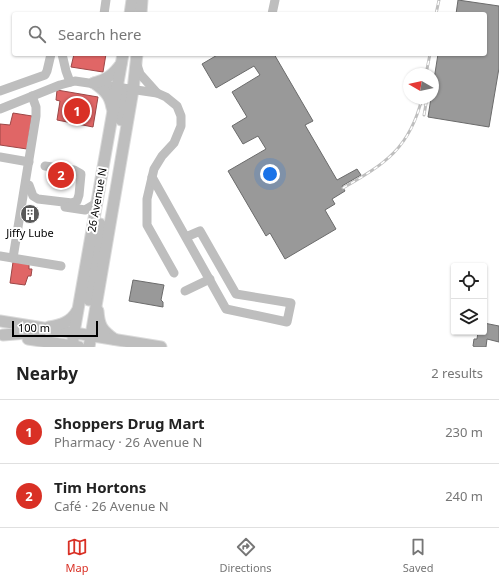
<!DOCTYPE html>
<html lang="en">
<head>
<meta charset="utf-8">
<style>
	body { margin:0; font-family:"Noto Sans",sans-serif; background:#f2f2f2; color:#222 }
	.controls { position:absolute; right:12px; bottom:12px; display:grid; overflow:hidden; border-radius:4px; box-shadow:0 1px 3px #0004 }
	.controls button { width:36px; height:36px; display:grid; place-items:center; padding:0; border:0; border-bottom:1px solid #e0e0e0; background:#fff; color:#222; font:20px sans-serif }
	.compass { position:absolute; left:403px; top:68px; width:36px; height:36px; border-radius:50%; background:#fff; box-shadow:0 1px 3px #0004; rotate:279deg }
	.scale { position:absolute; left:12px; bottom:10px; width:86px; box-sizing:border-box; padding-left:4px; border:2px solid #000; border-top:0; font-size:11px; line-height:14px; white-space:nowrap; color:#000; -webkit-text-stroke:3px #fff; paint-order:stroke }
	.you { position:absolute; left:270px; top:174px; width:14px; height:14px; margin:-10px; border:3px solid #fff; border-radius:50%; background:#1a73e8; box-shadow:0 0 0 6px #1a73e833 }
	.badge { display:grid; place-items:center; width:26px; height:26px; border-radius:50%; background:#d93025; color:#fff; font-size:13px; font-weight:700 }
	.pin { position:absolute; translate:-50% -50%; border:2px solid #fff; box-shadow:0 1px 4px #0006 }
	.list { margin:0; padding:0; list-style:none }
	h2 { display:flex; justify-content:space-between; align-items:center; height:52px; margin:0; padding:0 16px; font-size:17px }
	h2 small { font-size:13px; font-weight:400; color:#767676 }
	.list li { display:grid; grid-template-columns:26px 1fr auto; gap:12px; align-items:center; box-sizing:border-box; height:64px; padding:0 16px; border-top:1px solid #e0e0e0 }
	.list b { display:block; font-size:15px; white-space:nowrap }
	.list p { margin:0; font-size:13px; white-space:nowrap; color:#767676 }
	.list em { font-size:13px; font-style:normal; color:#767676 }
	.icon { flex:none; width:22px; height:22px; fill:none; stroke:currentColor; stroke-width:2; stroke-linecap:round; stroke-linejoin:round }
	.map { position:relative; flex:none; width:499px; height:347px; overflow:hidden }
	.search { position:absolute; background:#fff; box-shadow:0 1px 3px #0004; left:12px; right:12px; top:12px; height:44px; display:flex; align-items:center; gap:10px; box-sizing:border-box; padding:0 14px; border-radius:4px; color:#767676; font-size:15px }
	.sheet { height:180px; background:#fff }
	nav { display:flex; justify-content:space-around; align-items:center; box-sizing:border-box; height:56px; border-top:1px solid #e0e0e0; background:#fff; font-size:11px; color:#767676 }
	nav a { display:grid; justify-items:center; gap:2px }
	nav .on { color:#d93025 }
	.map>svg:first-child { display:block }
	.shops { fill:#e06666; stroke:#9d4747 }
	.industry { fill:#999; stroke:#6b6b6b }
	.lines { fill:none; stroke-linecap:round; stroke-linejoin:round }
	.major-casing { stroke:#dbdbdb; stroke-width:13 }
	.minor { stroke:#bebebe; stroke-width:9 }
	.major { stroke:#bebebe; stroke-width:11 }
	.rail-casing { stroke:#bebebe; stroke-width:3 }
	.rail { stroke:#fff; stroke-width:1.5; stroke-dasharray:4.5; stroke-linecap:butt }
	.labels { text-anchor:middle; stroke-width:4; stroke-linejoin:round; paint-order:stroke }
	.street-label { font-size:11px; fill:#000; stroke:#fff }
	.poi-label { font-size:11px; fill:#000; stroke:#fff }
</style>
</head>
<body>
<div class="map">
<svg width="499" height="347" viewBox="0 0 499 347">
	<rect width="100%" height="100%" fill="#fff"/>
	<g class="shops">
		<polygon points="74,54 106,54 103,72 71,67"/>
		<polygon points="57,90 98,97 93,127 57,120 60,101 56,100"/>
		<polygon points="13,113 32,116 27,149 0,145 0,124 10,125"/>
		<polygon points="52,167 72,173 72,179 63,178 63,180 50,177"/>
		<polygon points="27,206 36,208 33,222 25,221"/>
		<polygon points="13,262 29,264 29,269 32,269 31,276 28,276 25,285 10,283"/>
	</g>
	<g class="industry">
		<polygon points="458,0 499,6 499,68 489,127 428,117 431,98 433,98 433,86 438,54 485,54 485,14 456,14"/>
		<polygon points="219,54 274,54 313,121 305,125 337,180 357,169 361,175 342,186 345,191 332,199 335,204 325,210 336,229 285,259 270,233 266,236 228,171 266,149 258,136 243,144 232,126 247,117 232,92 260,75 254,66 216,88 202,64"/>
		<polygon points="133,280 164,285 161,300 163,302 163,307 129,301"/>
		<polygon points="484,323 499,326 499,342 487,339 486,347 475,347 473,346 474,339 477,339 478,332 484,332"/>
	</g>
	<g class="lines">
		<g class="major-casing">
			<g id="major">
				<polyline points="130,14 132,0"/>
				<polyline points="141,14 142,0"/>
				<path d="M 94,83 C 104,90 110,95 112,108"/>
				<path d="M 94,83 C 106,80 113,75 121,64"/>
				<path d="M 117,87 C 127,95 122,108 121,120"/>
				<polyline points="89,300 100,224"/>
				<path d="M 98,311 C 99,326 102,330 114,339"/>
				<polyline points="0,321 161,347"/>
				<path d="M 49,327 C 61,325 71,322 77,311"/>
				<polyline points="3,335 27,333 40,334"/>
				<polyline points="28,339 79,347"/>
				<polyline points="73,347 73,338 123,54"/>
				<polyline points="89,347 133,90 137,54"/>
			</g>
		</g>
		<g class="minor">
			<polyline points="104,14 106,0"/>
			<polyline points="272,14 275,0"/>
			<polyline points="62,54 66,71 70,82"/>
			<polyline points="136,62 140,74 157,93"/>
			<polyline points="0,91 45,75 47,71 51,54"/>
			<polyline points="0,109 60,85 75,81 157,93 166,97 177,106 181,116 181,126 174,143 162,156 154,169 147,199 147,225 174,273"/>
			<polyline points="0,157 29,162"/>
			<polyline points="152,177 226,309 287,322 291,303 236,294 200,231 186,237"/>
			<polyline points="29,185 33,196 38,199 72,203 77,201 79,195 81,174 74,170 45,166"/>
			<polyline points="65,207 85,210 97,203"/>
			<polyline points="0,256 61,266"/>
			<polyline points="13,258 36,116 36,107 32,96"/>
			<polyline points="185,291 210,279"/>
		</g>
		<use href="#major" class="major"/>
		<g class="rail-casing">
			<g id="rail">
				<polyline points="436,14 439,0"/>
				<polyline points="426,74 430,54"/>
				<polyline points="424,115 427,98"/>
				<path d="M 343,188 C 385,164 410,148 422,98"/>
			</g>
		</g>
		<use href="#rail" class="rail"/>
	</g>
	<defs>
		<g id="building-disc" transform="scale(1)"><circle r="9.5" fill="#595959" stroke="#fff"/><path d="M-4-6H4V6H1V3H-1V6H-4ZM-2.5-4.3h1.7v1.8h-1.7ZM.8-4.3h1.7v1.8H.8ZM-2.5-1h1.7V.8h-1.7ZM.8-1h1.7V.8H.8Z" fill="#fff"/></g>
	</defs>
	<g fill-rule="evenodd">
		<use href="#building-disc" x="30" y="214"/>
	</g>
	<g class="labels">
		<g class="street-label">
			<text transform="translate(97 200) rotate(-80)" y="4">26 Avenue N</text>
		</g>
		<g class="poi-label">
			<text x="30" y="237">Jiffy Lube</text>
		</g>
	</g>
</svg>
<div class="controls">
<button><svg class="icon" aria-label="locate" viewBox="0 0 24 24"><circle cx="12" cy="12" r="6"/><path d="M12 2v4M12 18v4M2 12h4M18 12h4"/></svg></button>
<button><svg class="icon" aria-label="layers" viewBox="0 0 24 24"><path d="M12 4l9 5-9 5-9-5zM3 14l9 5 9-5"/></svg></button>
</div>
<svg class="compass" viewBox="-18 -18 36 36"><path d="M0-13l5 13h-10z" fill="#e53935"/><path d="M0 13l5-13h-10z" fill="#767676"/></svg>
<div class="scale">100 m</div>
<div class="you"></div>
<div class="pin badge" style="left:77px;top:111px">1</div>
<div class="pin badge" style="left:61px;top:175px">2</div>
<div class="search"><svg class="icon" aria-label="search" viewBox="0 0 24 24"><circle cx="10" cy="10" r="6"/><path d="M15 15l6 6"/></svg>Search here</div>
</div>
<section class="sheet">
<h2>Nearby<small>2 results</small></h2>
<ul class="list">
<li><span class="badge">1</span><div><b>Shoppers Drug Mart</b><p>Pharmacy · 26 Avenue N</p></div><em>230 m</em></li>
<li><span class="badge">2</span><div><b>Tim Hortons</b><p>Café · 26 Avenue N</p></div><em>240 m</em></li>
</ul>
</section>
<nav>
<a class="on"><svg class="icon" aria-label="map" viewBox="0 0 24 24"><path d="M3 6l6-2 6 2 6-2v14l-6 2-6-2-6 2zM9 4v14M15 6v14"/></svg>Map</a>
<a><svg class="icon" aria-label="directions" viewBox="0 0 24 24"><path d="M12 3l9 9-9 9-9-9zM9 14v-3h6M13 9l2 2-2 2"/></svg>Directions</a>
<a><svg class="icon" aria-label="saved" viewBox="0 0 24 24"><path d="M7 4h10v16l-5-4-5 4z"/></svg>Saved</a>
</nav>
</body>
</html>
